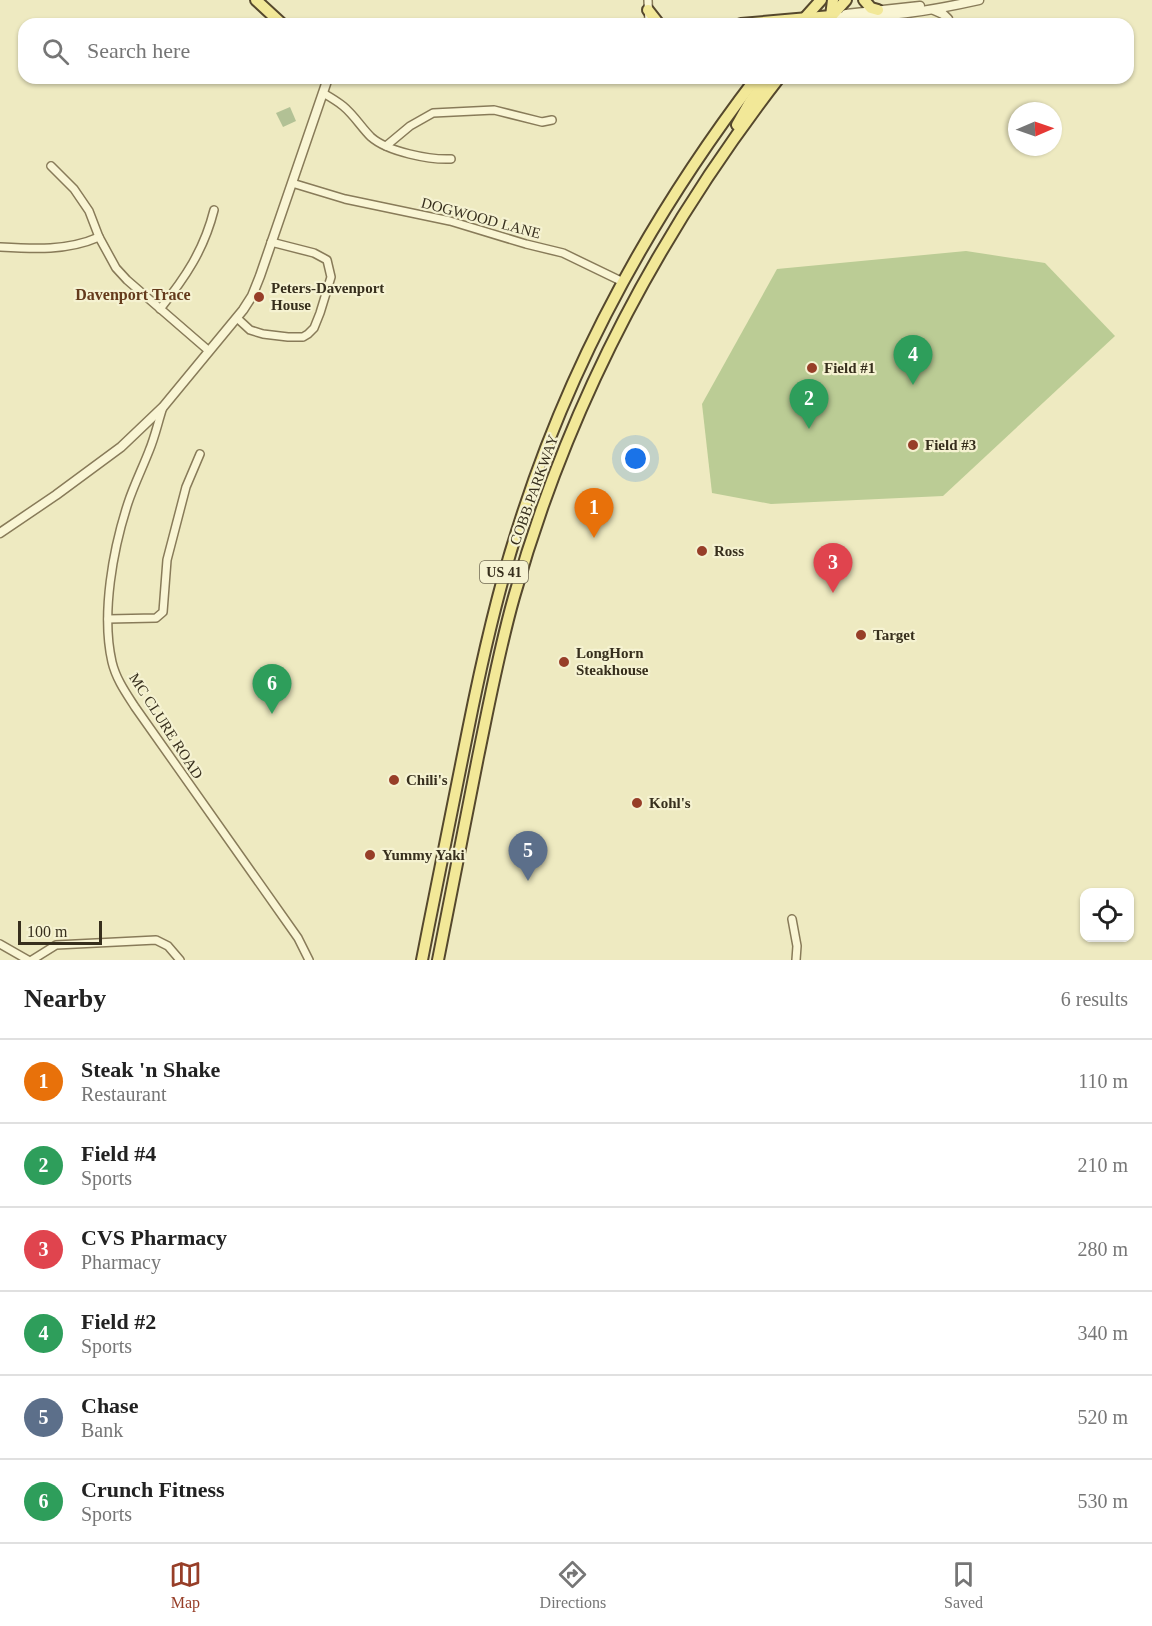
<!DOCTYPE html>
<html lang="en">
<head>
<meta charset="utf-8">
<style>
	body { margin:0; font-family:Georgia,serif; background:#f6f6f6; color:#222 }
	.controls { position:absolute; right:18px; bottom:18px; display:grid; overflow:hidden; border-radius:12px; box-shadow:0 2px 4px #0004 }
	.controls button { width:54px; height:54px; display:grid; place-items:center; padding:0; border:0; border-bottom:2px solid #e0e0e0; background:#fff; color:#222; font:30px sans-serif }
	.compass { position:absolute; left:1008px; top:102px; width:54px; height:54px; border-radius:50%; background:#fff; box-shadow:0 2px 4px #0004; rotate:88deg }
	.scale { position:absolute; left:18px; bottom:15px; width:84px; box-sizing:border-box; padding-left:6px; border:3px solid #372f1d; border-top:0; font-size:16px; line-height:21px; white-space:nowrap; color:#372f1d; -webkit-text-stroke:4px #f5f2d1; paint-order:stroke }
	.you { position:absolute; left:636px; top:459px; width:21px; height:21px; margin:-15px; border:4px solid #fff; border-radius:50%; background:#1a73e8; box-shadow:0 0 0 9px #1a73e833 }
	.badge { display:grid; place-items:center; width:39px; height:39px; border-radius:50%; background:#973e28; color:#fff; font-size:20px; font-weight:700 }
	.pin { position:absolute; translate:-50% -50px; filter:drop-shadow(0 2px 3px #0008) }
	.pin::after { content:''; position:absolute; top:32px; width:21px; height:18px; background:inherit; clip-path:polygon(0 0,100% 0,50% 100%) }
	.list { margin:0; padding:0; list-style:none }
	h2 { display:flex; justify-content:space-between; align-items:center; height:78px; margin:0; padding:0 24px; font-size:26px }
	h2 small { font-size:20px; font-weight:400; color:#767676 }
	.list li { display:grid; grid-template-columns:39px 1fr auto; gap:18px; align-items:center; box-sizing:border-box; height:84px; padding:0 24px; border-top:2px solid #e0e0e0 }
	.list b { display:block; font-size:22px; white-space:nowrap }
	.list p { margin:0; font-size:20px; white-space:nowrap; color:#767676 }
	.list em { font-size:20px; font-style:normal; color:#767676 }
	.icon { flex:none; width:33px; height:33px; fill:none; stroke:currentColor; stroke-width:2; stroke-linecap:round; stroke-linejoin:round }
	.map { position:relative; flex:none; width:1152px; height:960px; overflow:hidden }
	.search { position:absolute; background:#fff; box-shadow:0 2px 4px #0004; left:18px; right:18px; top:18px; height:66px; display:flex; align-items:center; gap:15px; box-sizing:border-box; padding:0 21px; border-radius:18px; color:#767676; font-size:22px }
	.sheet { height:582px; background:#fff }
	nav { display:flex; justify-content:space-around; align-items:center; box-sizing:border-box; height:84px; border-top:2px solid #e0e0e0; background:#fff; font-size:16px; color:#767676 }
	nav a { display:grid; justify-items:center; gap:3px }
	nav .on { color:#973e28 }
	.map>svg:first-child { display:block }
	.green { fill:#bbcc95 }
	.cemetery { fill:#b2c195 }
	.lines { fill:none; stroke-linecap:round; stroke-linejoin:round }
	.minor-casing { stroke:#887b59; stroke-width:10 }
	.tertiary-casing { stroke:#887b59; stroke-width:11 }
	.primary-casing { stroke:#55482d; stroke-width:14 }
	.minor { stroke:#f9f5d4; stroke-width:7 }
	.tertiary { stroke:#f9f5d4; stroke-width:8 }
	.primary { stroke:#f2e898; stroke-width:10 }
	.poi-dot { fill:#973e28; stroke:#f5f2d1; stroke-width:2 }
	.labels { text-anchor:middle; stroke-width:4.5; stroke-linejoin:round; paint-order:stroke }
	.shield { fill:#f5f2d1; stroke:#706a53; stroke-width:1.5 }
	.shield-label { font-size:14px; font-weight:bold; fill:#372f1d }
	.street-label { font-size:15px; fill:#372f1d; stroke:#f5f2d1 }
	.poi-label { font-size:15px; font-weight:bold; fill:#372f1d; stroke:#f5f2d1; text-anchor:start }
	.neighbourhood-label { font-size:16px; font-weight:bold; fill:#643a1c; stroke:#f5f2d1 }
</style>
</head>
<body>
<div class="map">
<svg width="1152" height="960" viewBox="0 0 1152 960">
	<rect width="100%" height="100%" fill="#eeeac1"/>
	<polygon class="green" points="966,251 1045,263 1115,336 943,496 771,504 712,493 702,404 777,269"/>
	<polygon class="cemetery" points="290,107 296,121 283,127 276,113"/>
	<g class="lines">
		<g class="minor-casing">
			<g id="minor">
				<polyline points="648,0 649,24"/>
				<path d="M 323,93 C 330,97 337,101 343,106 C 354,115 361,127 371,137 C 388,152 430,160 451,159"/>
				<polyline points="386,146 410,126 433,113 494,110 542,122 552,120"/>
				<polyline points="51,166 74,189 89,211 99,237 116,268 127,280 209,351"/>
				<polyline points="292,183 345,199 450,221 526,244 563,253 623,282"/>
				<path d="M 0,247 C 34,249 67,251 99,237"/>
				<path d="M 160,309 C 185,278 204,250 214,210"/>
				<polyline points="237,318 250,330 263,334 288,337 303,337 308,334 314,328 320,313 331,277 327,260 314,253 271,242"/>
				<path d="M 163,407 C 158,422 155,437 149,451 C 142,469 134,485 128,503 C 113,549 101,614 112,662 C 116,679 126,693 135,707 L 298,938 L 309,960"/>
				<polyline points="108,619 156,618 163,612 167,560 186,487 200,454"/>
				<polyline points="792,919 797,946 796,960"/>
				<polyline points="0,944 28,960"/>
				<polyline points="32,960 56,945 156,940 168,946 180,960"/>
			</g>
		</g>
		<g class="tertiary-casing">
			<g id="tertiary">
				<polyline points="934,10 943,14 948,19"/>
				<polyline points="846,14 920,6"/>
				<path d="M 831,16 C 881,19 930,11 979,0"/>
				<polyline points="0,533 56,495 121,447 163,407 243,310 252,296 260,276 328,78"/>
			</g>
		</g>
		<g class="primary-casing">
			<g id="primary">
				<polyline points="256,0 282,24"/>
				<polyline points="864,0 871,8 878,10"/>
				<polyline points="648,10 659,24"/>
				<polyline points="831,16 833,0"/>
				<polyline points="803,20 821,0"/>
				<polyline points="828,20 846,0"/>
				<polyline points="741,24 831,16"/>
				<polyline points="737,125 750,102 767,78"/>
				<path d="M 422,960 C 437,883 453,806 468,730 C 482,660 497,592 519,525 C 570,363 653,213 756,78"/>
				<path d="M 438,960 C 451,892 465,825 478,757 C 489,704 499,650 514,597 C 567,408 659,233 779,78"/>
			</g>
		</g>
		<use href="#minor" class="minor"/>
		<use href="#tertiary" class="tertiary"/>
		<use href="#primary" class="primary"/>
	</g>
	<g class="poi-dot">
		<circle cx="259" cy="297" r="6"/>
		<circle cx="812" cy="368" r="6"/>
		<circle cx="913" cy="445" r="6"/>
		<circle cx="702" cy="551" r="6"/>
		<circle cx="861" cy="635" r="6"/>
		<circle cx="564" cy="662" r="6"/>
		<circle cx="394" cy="780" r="6"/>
		<circle cx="637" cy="803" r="6"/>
		<circle cx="370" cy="855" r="6"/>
	</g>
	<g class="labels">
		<rect class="shield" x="480" y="561" width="48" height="22" rx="4.5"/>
		<g class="shield-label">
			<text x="504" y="577">US 41</text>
		</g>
		<g class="street-label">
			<text transform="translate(481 218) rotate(15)" y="5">DOGWOOD LANE</text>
			<text transform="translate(534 490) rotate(-70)" y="5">COBB PARKWAY</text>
			<text transform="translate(166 726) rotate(57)" y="5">MC CLURE ROAD</text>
		</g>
		<g class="poi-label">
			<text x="271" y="293">Peters-Davenport<tspan x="271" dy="17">House</tspan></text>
			<text x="824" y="373">Field #1</text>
			<text x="925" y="450">Field #3</text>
			<text x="714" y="556">Ross</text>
			<text x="873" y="640">Target</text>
			<text x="576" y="658">LongHorn<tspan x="576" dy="17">Steakhouse</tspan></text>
			<text x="406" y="785">Chili's</text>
			<text x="649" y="808">Kohl's</text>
			<text x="382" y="860">Yummy Yaki</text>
		</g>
		<g class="neighbourhood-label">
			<text x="133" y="300">Davenport Trace</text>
		</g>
	</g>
</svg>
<div class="controls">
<button><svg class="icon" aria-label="locate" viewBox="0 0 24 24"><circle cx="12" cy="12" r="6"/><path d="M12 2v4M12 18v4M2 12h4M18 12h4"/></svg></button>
</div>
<svg class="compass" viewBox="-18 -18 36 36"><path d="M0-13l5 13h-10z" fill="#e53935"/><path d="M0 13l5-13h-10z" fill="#767676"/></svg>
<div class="scale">100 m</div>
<div class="you"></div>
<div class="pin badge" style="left:594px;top:538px;background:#e8710a">1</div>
<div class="pin badge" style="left:809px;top:429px;background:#2e9e5b">2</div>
<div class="pin badge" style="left:833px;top:593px;background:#e0444e">3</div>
<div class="pin badge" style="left:913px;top:385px;background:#2e9e5b">4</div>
<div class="pin badge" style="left:528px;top:881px;background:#5c6f8a">5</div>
<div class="pin badge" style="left:272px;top:714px;background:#2e9e5b">6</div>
<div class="search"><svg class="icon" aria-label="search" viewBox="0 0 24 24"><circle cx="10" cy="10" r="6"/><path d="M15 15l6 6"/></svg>Search here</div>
</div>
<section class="sheet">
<h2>Nearby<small>6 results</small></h2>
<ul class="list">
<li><span class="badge" style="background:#e8710a">1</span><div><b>Steak 'n Shake</b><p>Restaurant</p></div><em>110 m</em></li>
<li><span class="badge" style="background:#2e9e5b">2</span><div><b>Field #4</b><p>Sports</p></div><em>210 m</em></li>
<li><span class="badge" style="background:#e0444e">3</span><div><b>CVS Pharmacy</b><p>Pharmacy</p></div><em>280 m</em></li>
<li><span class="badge" style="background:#2e9e5b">4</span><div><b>Field #2</b><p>Sports</p></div><em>340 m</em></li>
<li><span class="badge" style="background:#5c6f8a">5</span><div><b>Chase</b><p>Bank</p></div><em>520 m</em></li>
<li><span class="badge" style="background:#2e9e5b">6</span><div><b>Crunch Fitness</b><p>Sports</p></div><em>530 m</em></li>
</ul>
</section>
<nav>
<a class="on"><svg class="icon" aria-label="map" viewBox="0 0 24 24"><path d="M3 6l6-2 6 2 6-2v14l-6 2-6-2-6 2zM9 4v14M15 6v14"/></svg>Map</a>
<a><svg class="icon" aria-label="directions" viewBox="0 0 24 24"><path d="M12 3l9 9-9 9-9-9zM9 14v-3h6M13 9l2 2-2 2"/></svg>Directions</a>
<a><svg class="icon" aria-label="saved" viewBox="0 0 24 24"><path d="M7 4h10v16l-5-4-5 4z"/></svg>Saved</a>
</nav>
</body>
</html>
